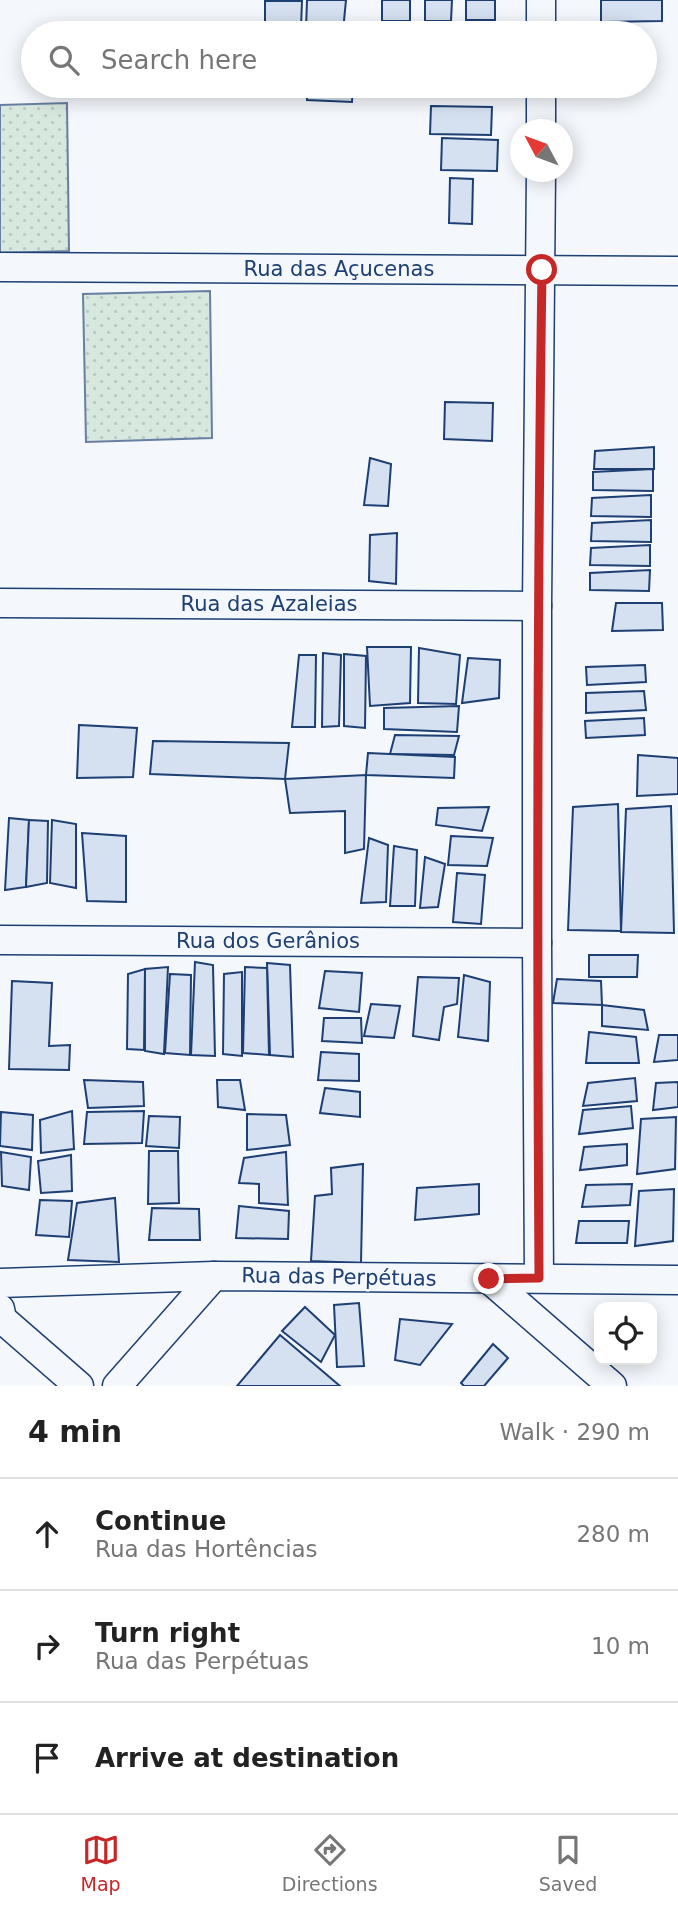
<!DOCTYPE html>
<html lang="en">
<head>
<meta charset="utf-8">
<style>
	body { margin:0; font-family:"DejaVu Sans",sans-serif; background:#f6f6f6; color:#222 }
	.controls { position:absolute; right:21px; bottom:21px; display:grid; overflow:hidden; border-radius:14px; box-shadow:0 4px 18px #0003 }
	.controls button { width:63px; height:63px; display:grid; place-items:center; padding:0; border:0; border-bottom:2px solid #e0e0e0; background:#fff; color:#222; font:35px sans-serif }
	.compass { position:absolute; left:510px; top:119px; width:63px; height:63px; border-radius:50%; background:#fff; box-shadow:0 4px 18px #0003; rotate:311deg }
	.stop { position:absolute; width:21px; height:21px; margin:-16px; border:5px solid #c62828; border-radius:50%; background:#fff }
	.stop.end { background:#c62828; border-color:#fff; box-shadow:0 2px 7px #0008 }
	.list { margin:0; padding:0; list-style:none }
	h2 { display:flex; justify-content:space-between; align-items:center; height:91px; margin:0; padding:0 28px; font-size:30px }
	h2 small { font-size:23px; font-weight:400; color:#767676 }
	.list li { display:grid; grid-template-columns:46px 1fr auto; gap:21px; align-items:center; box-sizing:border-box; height:112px; padding:0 28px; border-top:2px solid #e0e0e0 }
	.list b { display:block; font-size:26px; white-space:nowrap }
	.list p { margin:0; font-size:23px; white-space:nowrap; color:#767676 }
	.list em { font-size:23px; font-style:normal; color:#767676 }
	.icon { flex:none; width:38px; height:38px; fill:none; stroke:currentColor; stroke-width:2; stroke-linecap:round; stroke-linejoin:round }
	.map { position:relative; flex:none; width:678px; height:1386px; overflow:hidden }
	.search { position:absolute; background:#fff; box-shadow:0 4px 18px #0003; left:21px; right:21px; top:21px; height:77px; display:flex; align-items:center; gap:18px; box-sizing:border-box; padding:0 24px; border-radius:38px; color:#767676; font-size:26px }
	.sheet { height:427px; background:#fff }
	nav { display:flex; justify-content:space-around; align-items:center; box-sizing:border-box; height:98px; border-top:2px solid #e0e0e0; background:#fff; font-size:19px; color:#767676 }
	nav a { display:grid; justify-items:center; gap:4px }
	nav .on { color:#c62828 }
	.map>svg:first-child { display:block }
	.grass { fill:url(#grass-dots); stroke:#687fa3; stroke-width:2 }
	.building { fill:#d5e0f0; stroke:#1d3f73; stroke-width:2 }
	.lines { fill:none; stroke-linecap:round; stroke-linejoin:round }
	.minor-casing { stroke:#1d3f73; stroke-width:31 }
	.minor { stroke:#f4f7fb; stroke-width:28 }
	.route { stroke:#c62828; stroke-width:9 }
	.labels { text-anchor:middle; stroke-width:5; stroke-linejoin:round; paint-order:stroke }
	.street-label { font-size:21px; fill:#1d3f73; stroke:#f4f7fb }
</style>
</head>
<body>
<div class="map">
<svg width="678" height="1386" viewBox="0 0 678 1386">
	<defs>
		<pattern id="grass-dots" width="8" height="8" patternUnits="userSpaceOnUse" patternTransform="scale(1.75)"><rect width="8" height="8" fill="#d7e8df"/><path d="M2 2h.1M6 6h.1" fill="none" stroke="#b8c8c3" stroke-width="1.8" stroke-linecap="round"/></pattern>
	</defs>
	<rect width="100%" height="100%" fill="#f4f7fb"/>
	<g class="grass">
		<polygon points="67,103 69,251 0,253 0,105"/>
		<polygon points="210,291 212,438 86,442 83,294"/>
	</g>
	<g class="building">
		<polygon points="307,0 346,0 343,31 306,28"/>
		<rect x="382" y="0" width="28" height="21"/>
		<polygon points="425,0 452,0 451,21 425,21"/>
		<rect x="466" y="0" width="29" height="20"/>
		<polygon points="601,0 662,0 662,21 601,22"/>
		<polygon points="265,1 302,1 301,28 265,28"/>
		<polygon points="451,28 509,29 509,33 451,33"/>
		<polygon points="343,31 343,33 304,33"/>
		<polygon points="308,86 353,86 352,102 307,100"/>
		<polygon points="461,86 508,86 508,92 461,91"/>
		<polygon points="431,106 492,107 491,135 430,134"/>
		<polygon points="442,138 498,140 497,171 441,170"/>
		<polygon points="450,178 473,179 472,224 449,223"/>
		<polygon points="445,402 493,403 492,441 444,439"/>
		<polygon points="654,447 654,469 594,469 595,451"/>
		<polygon points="370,458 391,464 388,506 364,505"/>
		<polygon points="653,469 653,491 593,490 593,472"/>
		<polygon points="651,495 651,517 591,516 592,498"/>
		<polygon points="651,520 651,542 591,541 592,523"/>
		<polygon points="397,533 396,584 369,581 370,535"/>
		<polygon points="650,545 650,566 590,565 591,548"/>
		<polygon points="650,570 649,591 590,590 590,573"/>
		<polygon points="616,603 662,603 663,630 612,631"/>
		<polygon points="367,647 411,647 410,703 370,706"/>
		<polygon points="419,648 460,655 456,704 418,703"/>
		<polygon points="323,653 341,655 339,726 322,727"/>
		<polygon points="344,654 366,656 365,728 344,726"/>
		<polygon points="299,655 316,655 315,727 292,727"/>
		<polygon points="468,658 500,660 499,698 462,703"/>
		<polygon points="645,665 646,682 587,685 586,667"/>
		<polygon points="644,691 646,710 586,713 586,693"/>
		<polygon points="459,706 457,732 384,729 384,708"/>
		<polygon points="644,718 645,735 586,738 585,721"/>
		<polygon points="79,725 137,728 133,777 77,778"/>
		<polygon points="395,735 459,736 454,755 390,754"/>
		<polygon points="153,741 289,743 285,779 150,774"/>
		<polygon points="368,753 455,757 454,778 366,775"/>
		<polygon points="638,755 678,758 678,794 637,796"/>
		<polygon points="366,775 364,849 345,853 345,811 290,813 285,779"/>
		<polygon points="618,804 621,931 568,930 573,807"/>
		<polygon points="671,806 674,933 621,932 626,809"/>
		<polygon points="489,807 482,831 436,825 438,808"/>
		<polygon points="9,818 29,820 26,887 5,890"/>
		<polygon points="29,820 48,821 47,883 26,887"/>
		<polygon points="52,820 76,824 76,888 50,883"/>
		<polygon points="82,833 126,836 126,902 87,901"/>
		<polygon points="451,836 493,838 487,866 448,865"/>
		<polygon points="369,838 388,845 386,902 361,903"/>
		<polygon points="394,846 417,850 415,906 390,906"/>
		<polygon points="425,857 445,864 438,907 420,908"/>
		<polygon points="457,873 485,875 481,924 453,922"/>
		<polygon points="589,955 638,955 637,977 589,977"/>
		<polygon points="195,962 213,965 215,1056 191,1055"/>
		<polygon points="267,963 290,965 293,1057 270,1055"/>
		<polygon points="168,967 164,1054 145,1051 145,969"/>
		<polygon points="245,967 267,968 269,1055 243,1053"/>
		<polygon points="145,969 144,1050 127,1049 128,974"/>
		<polygon points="325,971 362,973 359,1012 319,1008"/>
		<polygon points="242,972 242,1056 223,1054 224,974"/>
		<polygon points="170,974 191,975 190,1055 165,1053"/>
		<polygon points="464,975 490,982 488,1041 458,1037"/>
		<polygon points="418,977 459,978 457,1004 444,1007 439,1040 413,1036"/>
		<polygon points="557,979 601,981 602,1005 553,1003"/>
		<polygon points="12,981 52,983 49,1046 70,1045 69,1070 9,1069"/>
		<polygon points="371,1004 400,1006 394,1038 364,1036"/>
		<polygon points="602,1005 644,1010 648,1030 602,1026"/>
		<polygon points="324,1018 361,1018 362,1043 322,1041"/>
		<polygon points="589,1032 636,1037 639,1063 586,1063"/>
		<polygon points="659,1035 678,1035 678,1060 654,1062"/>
		<polygon points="321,1052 359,1054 359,1081 318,1080"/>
		<polygon points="635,1078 637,1101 583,1106 588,1083"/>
		<polygon points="84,1080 143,1082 144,1106 88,1108"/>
		<polygon points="217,1080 240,1080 245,1110 218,1107"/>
		<polygon points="678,1082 678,1107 653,1110 656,1083"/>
		<polygon points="325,1088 360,1092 360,1117 320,1113"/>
		<polygon points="631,1106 633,1128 579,1134 583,1110"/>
		<polygon points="72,1111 74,1149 41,1153 40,1120"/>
		<polygon points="144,1111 142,1143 84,1144 87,1112"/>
		<polygon points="1,1112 33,1115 32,1150 0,1146"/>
		<polygon points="247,1114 286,1115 290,1145 247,1150"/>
		<polygon points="149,1116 180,1117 179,1148 146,1146"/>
		<polygon points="676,1117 675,1169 637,1174 641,1119"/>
		<polygon points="627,1144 627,1165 580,1170 584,1147"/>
		<polygon points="149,1151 178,1151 179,1203 148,1204"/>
		<polygon points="1,1152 31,1157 29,1190 2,1186"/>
		<polygon points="286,1152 288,1205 259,1203 259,1184 239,1183 244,1158"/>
		<polygon points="71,1155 72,1191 41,1193 38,1161"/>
		<polygon points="363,1164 361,1263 311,1261 315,1196 332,1194 331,1168"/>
		<polygon points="479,1184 479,1214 415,1220 417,1188"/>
		<polygon points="632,1184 630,1205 582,1207 586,1185"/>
		<polygon points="674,1189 673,1241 635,1246 639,1191"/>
		<polygon points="115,1198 119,1262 68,1260 77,1203"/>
		<polygon points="40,1200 72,1201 69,1237 36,1235"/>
		<polygon points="239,1206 289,1211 288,1239 236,1238"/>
		<polygon points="152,1208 199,1209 200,1240 149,1240"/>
		<polygon points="579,1221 629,1221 627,1243 576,1243"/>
		<polygon points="359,1303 364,1366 337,1367 334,1305"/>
		<polygon points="305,1307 335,1335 321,1362 282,1331"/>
		<polygon points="400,1319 452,1324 420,1365 395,1360"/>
		<polygon points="280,1335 340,1386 237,1386"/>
		<polygon points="493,1344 508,1358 484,1386 464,1386 461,1383"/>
	</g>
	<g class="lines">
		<g class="minor-casing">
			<g id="minor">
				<polyline points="541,0 541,33"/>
				<polyline points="541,86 541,130"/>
				<polyline points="0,267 678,271"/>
				<polyline points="0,603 537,606"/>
				<polyline points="0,940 537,943"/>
				<polyline points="539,1278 537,943 537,606 541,172"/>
				<polyline points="489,1279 612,1386"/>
				<polyline points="0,1283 214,1276 678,1280"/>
				<polyline points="0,1309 2,1319 79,1386"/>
				<polyline points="117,1386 214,1276"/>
			</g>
		</g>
		<use href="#minor" class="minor"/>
	</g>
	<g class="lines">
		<path class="route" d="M 489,1279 L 539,1278 C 537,942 537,606 542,270"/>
	</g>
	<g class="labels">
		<g class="street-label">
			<text x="339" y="276">Rua das Açucenas</text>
			<text x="269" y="611">Rua das Azaleias</text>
			<text x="268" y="948">Rua dos Gerânios</text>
			<text transform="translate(339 1277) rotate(1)" y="7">Rua das Perpétuas</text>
		</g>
	</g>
</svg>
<div class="controls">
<button><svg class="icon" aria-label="locate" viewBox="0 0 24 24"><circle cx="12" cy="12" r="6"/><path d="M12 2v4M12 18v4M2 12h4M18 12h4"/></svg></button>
</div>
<svg class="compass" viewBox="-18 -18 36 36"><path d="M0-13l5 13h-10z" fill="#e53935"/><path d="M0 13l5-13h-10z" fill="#767676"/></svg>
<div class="stop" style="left:542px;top:270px"></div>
<div class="stop end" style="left:489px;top:1279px"></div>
<div class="search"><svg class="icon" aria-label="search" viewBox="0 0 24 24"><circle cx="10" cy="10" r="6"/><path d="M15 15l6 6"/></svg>Search here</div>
</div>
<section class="sheet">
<h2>4 min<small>Walk · 290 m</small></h2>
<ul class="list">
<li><svg class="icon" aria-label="ahead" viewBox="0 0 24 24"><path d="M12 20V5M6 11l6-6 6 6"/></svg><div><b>Continue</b><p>Rua das Hortências</p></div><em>280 m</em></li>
<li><svg class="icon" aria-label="right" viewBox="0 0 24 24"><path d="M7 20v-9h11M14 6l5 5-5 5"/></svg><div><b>Turn right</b><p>Rua das Perpétuas</p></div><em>10 m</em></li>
<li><svg class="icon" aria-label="arrive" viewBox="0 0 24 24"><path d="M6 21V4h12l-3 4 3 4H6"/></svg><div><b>Arrive at destination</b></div></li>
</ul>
</section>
<nav>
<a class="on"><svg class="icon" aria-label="map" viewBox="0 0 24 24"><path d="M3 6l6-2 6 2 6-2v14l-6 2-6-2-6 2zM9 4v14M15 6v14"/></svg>Map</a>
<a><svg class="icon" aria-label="directions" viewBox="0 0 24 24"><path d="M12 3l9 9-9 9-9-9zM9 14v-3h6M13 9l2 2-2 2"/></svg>Directions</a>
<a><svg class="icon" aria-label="saved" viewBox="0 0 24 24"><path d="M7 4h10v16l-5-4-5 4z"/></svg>Saved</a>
</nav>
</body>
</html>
